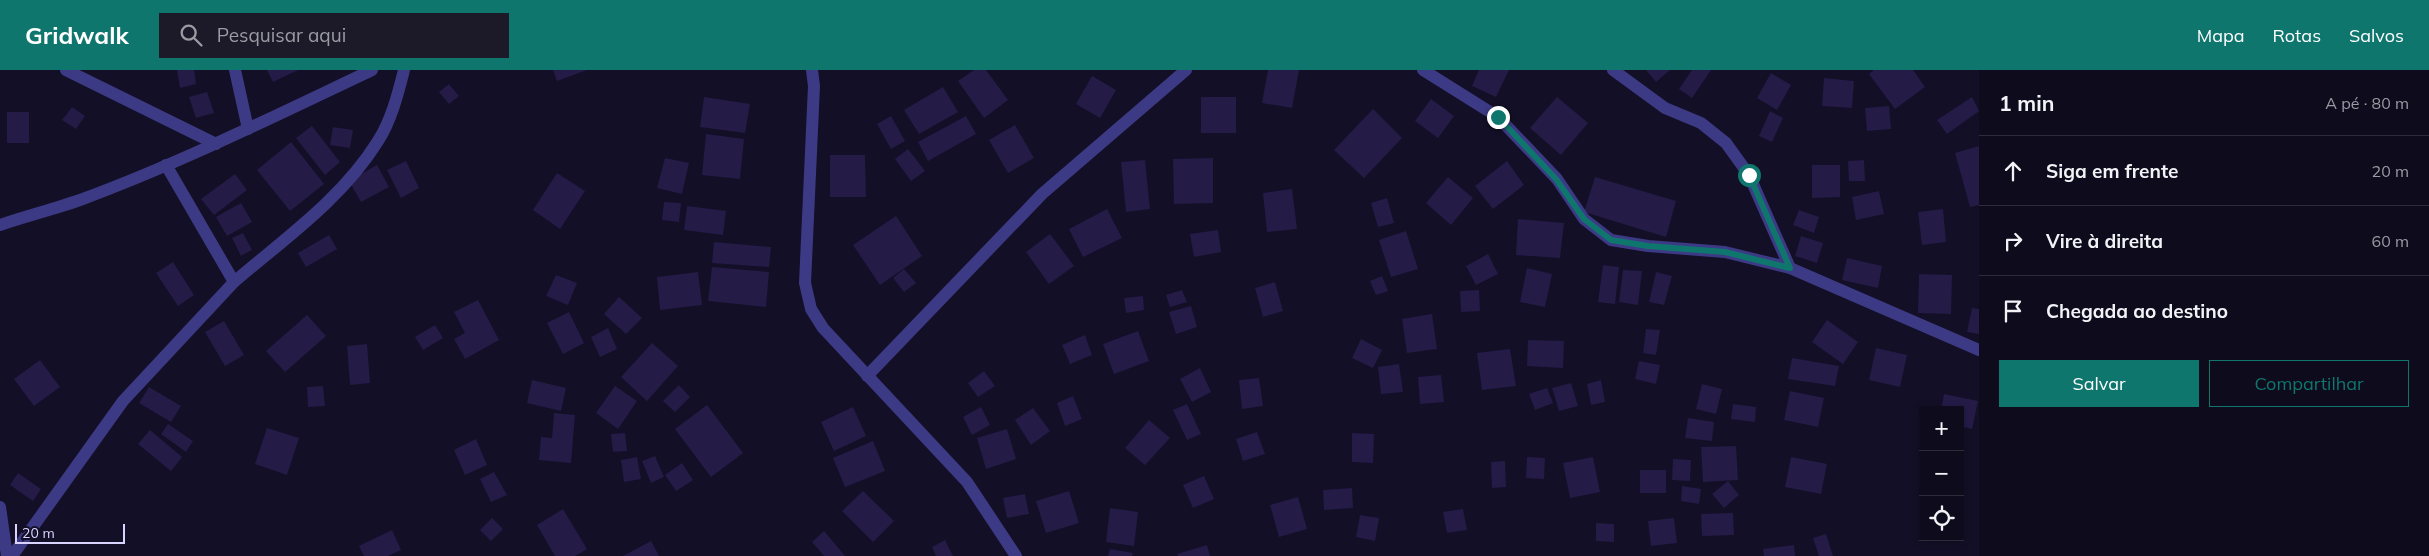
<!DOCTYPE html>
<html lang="pt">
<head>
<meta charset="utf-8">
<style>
	body { margin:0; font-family:Mulish,sans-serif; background:#1c1929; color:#f1f3f6 }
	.controls { position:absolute; right:15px; bottom:15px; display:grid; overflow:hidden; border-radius:0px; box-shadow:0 2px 8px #0003 }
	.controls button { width:45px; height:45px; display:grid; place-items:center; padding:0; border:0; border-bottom:1px solid #2e2b3b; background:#0e0b1c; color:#f1f3f6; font:25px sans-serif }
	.scale { position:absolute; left:15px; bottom:12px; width:110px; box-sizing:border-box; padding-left:5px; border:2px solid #d9d4ff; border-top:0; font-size:14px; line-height:18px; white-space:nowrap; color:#d9d4ff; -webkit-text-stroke:4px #130f26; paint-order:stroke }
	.stop { position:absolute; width:15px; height:15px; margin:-11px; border:4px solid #0f766e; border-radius:50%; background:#fff }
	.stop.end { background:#0f766e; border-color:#fff; box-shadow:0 1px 5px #0008 }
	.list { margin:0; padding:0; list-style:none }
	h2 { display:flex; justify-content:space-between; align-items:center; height:65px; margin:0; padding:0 20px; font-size:21px }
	h2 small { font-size:16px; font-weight:400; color:#9b9ba3 }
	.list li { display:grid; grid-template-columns:32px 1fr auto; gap:15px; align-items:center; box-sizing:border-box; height:70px; padding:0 20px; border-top:1px solid #2e2b3b }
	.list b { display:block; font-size:19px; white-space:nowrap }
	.list em { font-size:16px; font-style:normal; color:#9b9ba3 }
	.actions { display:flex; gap:10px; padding:15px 20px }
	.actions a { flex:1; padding:11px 0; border:1px solid #0f766e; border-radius:0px; text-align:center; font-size:18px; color:#0f766e }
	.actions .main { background:#0f766e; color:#fff }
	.icon { flex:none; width:28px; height:28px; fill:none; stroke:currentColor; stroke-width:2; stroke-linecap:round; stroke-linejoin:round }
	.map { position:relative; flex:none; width:1979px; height:486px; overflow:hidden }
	header { display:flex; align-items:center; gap:30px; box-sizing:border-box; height:70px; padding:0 25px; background:#0f766e; color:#fff }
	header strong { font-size:24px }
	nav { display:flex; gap:28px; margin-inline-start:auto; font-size:18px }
	.search { width:350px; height:45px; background:#1c1929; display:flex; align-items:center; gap:12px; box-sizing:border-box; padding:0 18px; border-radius:0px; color:#9b9ba3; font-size:19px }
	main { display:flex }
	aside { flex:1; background:#0e0b1c }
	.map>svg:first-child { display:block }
	.building { fill:#241b47 }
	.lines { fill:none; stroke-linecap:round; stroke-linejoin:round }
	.minor { stroke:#3d3a85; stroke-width:12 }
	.route { stroke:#0f766e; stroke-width:6 }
</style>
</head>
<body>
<header>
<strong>Gridwalk</strong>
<div class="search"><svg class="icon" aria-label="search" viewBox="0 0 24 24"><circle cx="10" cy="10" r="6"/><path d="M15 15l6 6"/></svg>Pesquisar aqui</div>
<nav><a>Mapa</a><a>Rotas</a><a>Salvos</a></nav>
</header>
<main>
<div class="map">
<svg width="1979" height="486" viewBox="0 0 1979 486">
	<rect width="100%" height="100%" fill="#130f26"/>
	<g class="building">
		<polygon points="177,0 194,0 196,14 180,18"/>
		<polygon points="267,0 298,0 273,12"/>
		<polygon points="553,0 587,0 557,11"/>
		<polygon points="974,0 986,0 1008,30 984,48 958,11"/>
		<polygon points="1268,0 1299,0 1292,38 1262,33"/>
		<polygon points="1479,0 1509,0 1496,27 1472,16"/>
		<polygon points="1646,0 1670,0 1656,12"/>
		<polygon points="1692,0 1711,0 1692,28 1679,19"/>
		<polygon points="1874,0 1913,0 1925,17 1895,39 1869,4"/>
		<polygon points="1771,3 1791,15 1777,40 1757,28"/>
		<polygon points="1092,6 1116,20 1100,48 1076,34"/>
		<polygon points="1824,8 1854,11 1852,38 1822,36"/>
		<polygon points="449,14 459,26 449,34 439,22"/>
		<polygon points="943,17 958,42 919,64 904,40"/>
		<polygon points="207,22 214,43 196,48 189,27"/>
		<polygon points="704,27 750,34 745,63 700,57"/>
		<rect x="1201" y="27" width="35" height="36"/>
		<polygon points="1557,27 1588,53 1561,85 1530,58"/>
		<polygon points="1972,27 1979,41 1947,64 1937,50"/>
		<polygon points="1431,29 1454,46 1438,68 1415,51"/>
		<polygon points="1889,36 1891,59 1867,61 1865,38"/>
		<polygon points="72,37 85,46 76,59 62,50"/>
		<polygon points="1373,39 1402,68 1364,108 1334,80"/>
		<polygon points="1770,41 1783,48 1772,72 1759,66"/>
		<rect x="7" y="42" width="22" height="31"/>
		<polygon points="891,46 905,71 891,79 877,54"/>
		<polygon points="966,46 976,64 928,91 918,72"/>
		<polygon points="1015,55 1034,88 1008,103 989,70"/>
		<polygon points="312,56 340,92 325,105 296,68"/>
		<polygon points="333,57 353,60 350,78 330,75"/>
		<polygon points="706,64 744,69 740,109 702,105"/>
		<polygon points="291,72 324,114 290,141 257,100"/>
		<polygon points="1979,76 1979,135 1970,137 1955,83"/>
		<polygon points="908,79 925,101 911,111 895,89"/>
		<polygon points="830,85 865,85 866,127 830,127"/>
		<polygon points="665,88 689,93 682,124 657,118"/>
		<polygon points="1213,88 1213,133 1174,134 1173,89"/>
		<polygon points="1145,90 1150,139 1126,142 1121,92"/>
		<polygon points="1864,90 1865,111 1849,111 1848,91"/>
		<polygon points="406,91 419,118 401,128 387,100"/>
		<polygon points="1507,91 1524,115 1493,139 1475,116"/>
		<polygon points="377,95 389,117 361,132 349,111"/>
		<polygon points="1812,95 1840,95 1840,127 1812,128"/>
		<polygon points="557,103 585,121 560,159 533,140"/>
		<polygon points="235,104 247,120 214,145 201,129"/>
		<polygon points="1448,107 1473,128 1451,155 1426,133"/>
		<polygon points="1595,107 1676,131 1666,167 1584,142"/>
		<polygon points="1292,119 1297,159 1267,162 1263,123"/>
		<polygon points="1879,121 1884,144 1856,150 1852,127"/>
		<polygon points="1387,128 1394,153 1378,157 1371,133"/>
		<polygon points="664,132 681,133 679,152 662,150"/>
		<polygon points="241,133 252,152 227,166 216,147"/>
		<polygon points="687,136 726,141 723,165 684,160"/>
		<polygon points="1107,139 1122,168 1083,187 1069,159"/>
		<polygon points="1943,139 1946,172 1922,175 1918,142"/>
		<polygon points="1799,140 1819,147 1814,163 1793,155"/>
		<polygon points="896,146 922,186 880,215 853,175"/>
		<polygon points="1518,149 1564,153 1560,188 1516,185"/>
		<polygon points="1218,160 1221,182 1194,187 1190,164"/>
		<polygon points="1406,161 1418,199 1391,207 1379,170"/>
		<polygon points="243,163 252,180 241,186 232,168"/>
		<polygon points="1050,164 1074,196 1049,214 1026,182"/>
		<polygon points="329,165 337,179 306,197 298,183"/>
		<polygon points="1801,166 1823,173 1817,193 1795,186"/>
		<polygon points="714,172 771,177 769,197 712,193"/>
		<polygon points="1488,184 1498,204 1476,215 1466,196"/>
		<polygon points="1847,188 1882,196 1878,218 1842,210"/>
		<polygon points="173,192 194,225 178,236 156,203"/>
		<polygon points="1603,195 1619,197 1615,234 1598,232"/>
		<polygon points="712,197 769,202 766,237 708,231"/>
		<polygon points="1527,198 1552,204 1545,237 1520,232"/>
		<polygon points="904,199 916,213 904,222 893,208"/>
		<polygon points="1623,200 1642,201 1638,235 1619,232"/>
		<polygon points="698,202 702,235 660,240 657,207"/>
		<polygon points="1656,202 1672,206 1664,235 1649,232"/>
		<polygon points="1919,204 1952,205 1951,244 1918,243"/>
		<polygon points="556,205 577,213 568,235 546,226"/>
		<polygon points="1382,206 1388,221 1376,225 1370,211"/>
		<polygon points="1275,212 1283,241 1263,247 1255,218"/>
		<polygon points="1182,220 1187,232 1170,237 1166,225"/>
		<polygon points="1479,220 1480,241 1461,242 1460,221"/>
		<polygon points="1143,226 1144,240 1126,243 1124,228"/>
		<polygon points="619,227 642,248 626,264 604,244"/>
		<polygon points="478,230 499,270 465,289 454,269 465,263 454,242"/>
		<polygon points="1191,236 1197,257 1176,264 1169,242"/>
		<polygon points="1972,238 1979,239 1979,264 1967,262"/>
		<polygon points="569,242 584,273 563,284 547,253"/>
		<polygon points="1432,244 1437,279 1407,283 1402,249"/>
		<polygon points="307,245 326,266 285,302 266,281"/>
		<polygon points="1827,250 1858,272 1843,294 1812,272"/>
		<polygon points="224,251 244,285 225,296 205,262"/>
		<polygon points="435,255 443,268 423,280 415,267"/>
		<polygon points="608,258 617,279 600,287 591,267"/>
		<polygon points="1646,259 1660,260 1656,285 1643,283"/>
		<polygon points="1138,261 1149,291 1114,304 1103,274"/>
		<polygon points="1085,265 1092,285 1070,294 1062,275"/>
		<polygon points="1361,269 1382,280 1373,298 1352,288"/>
		<polygon points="1528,270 1564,271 1563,298 1527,296"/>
		<polygon points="652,273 678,296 647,331 621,307"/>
		<polygon points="367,274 370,313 350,315 347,276"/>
		<polygon points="1876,278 1907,285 1900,317 1869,310"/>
		<polygon points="1510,279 1516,316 1482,320 1477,283"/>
		<polygon points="1792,288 1839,296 1835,316 1788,309"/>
		<polygon points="40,290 60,317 34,336 14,309"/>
		<polygon points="1639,291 1660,295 1656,314 1635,309"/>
		<polygon points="1399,294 1403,322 1381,324 1378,297"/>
		<polygon points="1200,298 1211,322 1192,332 1180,309"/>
		<polygon points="984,301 995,316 978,327 968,313"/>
		<polygon points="1441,305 1444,332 1420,334 1418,307"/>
		<polygon points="1259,308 1263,336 1242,339 1239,310"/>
		<polygon points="532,310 566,318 561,341 527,333"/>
		<polygon points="1601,310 1605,332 1591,335 1587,314"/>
		<polygon points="1571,313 1578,336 1559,341 1552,318"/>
		<polygon points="1702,314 1722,319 1716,344 1696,339"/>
		<polygon points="679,315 690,327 675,342 663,331"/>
		<polygon points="323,316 325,336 308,337 307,317"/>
		<polygon points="615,316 637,331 618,359 596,343"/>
		<polygon points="149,317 181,336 171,352 139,333"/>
		<polygon points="1547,318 1553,333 1535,340 1529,324"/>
		<polygon points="1790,321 1824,328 1818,357 1784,350"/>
		<polygon points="1944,324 1978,331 1972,359 1960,356 1960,340 1941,340"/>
		<polygon points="1073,326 1082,349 1065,356 1057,333"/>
		<polygon points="1187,334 1201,364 1187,370 1173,340"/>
		<polygon points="1733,334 1756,337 1755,352 1731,349"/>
		<polygon points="707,335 743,383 711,407 675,359"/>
		<polygon points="853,337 866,366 834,381 821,352"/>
		<polygon points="981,337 990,355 972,365 963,347"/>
		<polygon points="1033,338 1050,361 1031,375 1015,350"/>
		<polygon points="554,343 575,345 571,393 539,390 541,367 552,368"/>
		<polygon points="1688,348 1714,352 1712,371 1685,368"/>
		<polygon points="1149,350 1170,368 1145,395 1125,378"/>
		<polygon points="168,354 193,371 186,382 161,364"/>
		<polygon points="267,358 299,368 287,405 255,394"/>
		<polygon points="1007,359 1016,389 986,399 977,368"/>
		<polygon points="150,360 182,387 171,401 138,374"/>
		<polygon points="1257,362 1265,384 1243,391 1236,369"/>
		<polygon points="625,363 627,381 613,382 611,364"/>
		<polygon points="1352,363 1374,364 1373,393 1352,392"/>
		<polygon points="476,369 487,395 465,405 454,380"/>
		<polygon points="873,371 885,401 845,417 833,388"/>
		<polygon points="1736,376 1738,410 1703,412 1701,377"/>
		<polygon points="655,386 664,407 651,413 642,391"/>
		<polygon points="637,387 641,409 624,412 621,390"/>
		<polygon points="1527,387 1545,388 1544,409 1526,408"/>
		<polygon points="1593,387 1600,422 1570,428 1563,393"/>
		<polygon points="1791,387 1827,394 1821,424 1785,417"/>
		<polygon points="1673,389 1691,390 1690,411 1672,410"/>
		<polygon points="1505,391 1506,417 1492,418 1491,392"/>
		<polygon points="682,393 693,410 676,421 665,405"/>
		<rect x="1640" y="400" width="26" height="23"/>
		<polygon points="494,402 507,425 491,432 480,409"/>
		<polygon points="18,403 41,419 33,431 10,415"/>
		<polygon points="1204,406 1214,429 1193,438 1183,415"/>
		<polygon points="1728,411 1739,425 1724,438 1712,424"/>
		<polygon points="1682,416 1701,419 1699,434 1681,431"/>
		<polygon points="1352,418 1353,438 1324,440 1323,420"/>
		<polygon points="863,421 894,451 873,472 842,441"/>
		<polygon points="1069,421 1079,453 1046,463 1036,431"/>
		<polygon points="1025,424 1029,444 1007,448 1003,428"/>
		<polygon points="1298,427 1307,459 1279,467 1270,435"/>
		<polygon points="1110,438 1138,442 1134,476 1106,472"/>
		<polygon points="563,439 587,479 575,486 555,486 537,455"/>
		<polygon points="1463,439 1467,460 1447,463 1443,442"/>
		<polygon points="1733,443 1734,465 1702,466 1701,444"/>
		<polygon points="1360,445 1379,448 1375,471 1356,467"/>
		<polygon points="492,448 503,459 491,471 480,460"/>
		<polygon points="1674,448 1677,473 1651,476 1648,451"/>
		<polygon points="1596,453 1614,454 1614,472 1596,471"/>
		<polygon points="392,460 401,480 388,486 364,486 359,476"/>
		<polygon points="824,461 845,486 824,486 812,472"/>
		<polygon points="1826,464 1833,486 1819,486 1813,468"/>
		<polygon points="945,470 953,486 936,486 932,477"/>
		<polygon points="651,471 659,486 623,486"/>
		<polygon points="1207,475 1210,486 1178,486 1177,484"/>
		<polygon points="1794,475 1795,486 1764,486 1763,479"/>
		<polygon points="1110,479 1133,483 1132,486 1108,486"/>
	</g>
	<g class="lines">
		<g class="minor">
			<polyline points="66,0 216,74"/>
			<polyline points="235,0 248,59"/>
			<polyline points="812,0 814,16 805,213 811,239 823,258 967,412 1016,486"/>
			<polyline points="1423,0 1498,47 1557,109 1584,149 1611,170 1648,176 1725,182 1790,198 1979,280"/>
			<polyline points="1613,0 1665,38 1701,53 1726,73 1749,105 1790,198"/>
			<path d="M 0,155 C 27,146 54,139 80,130 C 180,93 275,46 372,0"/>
			<path d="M 234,212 C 284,169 342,129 378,71 C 391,51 398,24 404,0"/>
			<polyline points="867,306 1042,124 1186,0"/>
			<polyline points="0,437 7,486"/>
			<polyline points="12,486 123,331 234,212 166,95"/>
		</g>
	</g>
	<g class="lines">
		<polyline class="route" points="1498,47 1556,109 1584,149 1611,170 1648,176 1725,182 1790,198 1749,105"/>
	</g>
</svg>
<div class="controls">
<button>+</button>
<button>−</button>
<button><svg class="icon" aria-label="locate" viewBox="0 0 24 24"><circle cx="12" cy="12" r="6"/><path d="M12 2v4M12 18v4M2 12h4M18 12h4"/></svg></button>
</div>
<div class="scale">20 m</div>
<div class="stop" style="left:1749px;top:105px"></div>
<div class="stop end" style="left:1498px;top:47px"></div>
</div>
<aside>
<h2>1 min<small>A pé · 80 m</small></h2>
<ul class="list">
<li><svg class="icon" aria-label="ahead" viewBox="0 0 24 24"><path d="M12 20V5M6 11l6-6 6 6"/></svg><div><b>Siga em frente</b></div><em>20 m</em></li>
<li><svg class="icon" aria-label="right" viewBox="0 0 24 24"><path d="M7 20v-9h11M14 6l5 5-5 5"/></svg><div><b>Vire à direita</b></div><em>60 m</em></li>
<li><svg class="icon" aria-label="arrive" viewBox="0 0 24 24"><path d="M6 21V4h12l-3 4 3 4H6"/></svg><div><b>Chegada ao destino</b></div></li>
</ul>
<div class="actions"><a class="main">Salvar</a><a>Compartilhar</a></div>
</aside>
</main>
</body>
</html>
